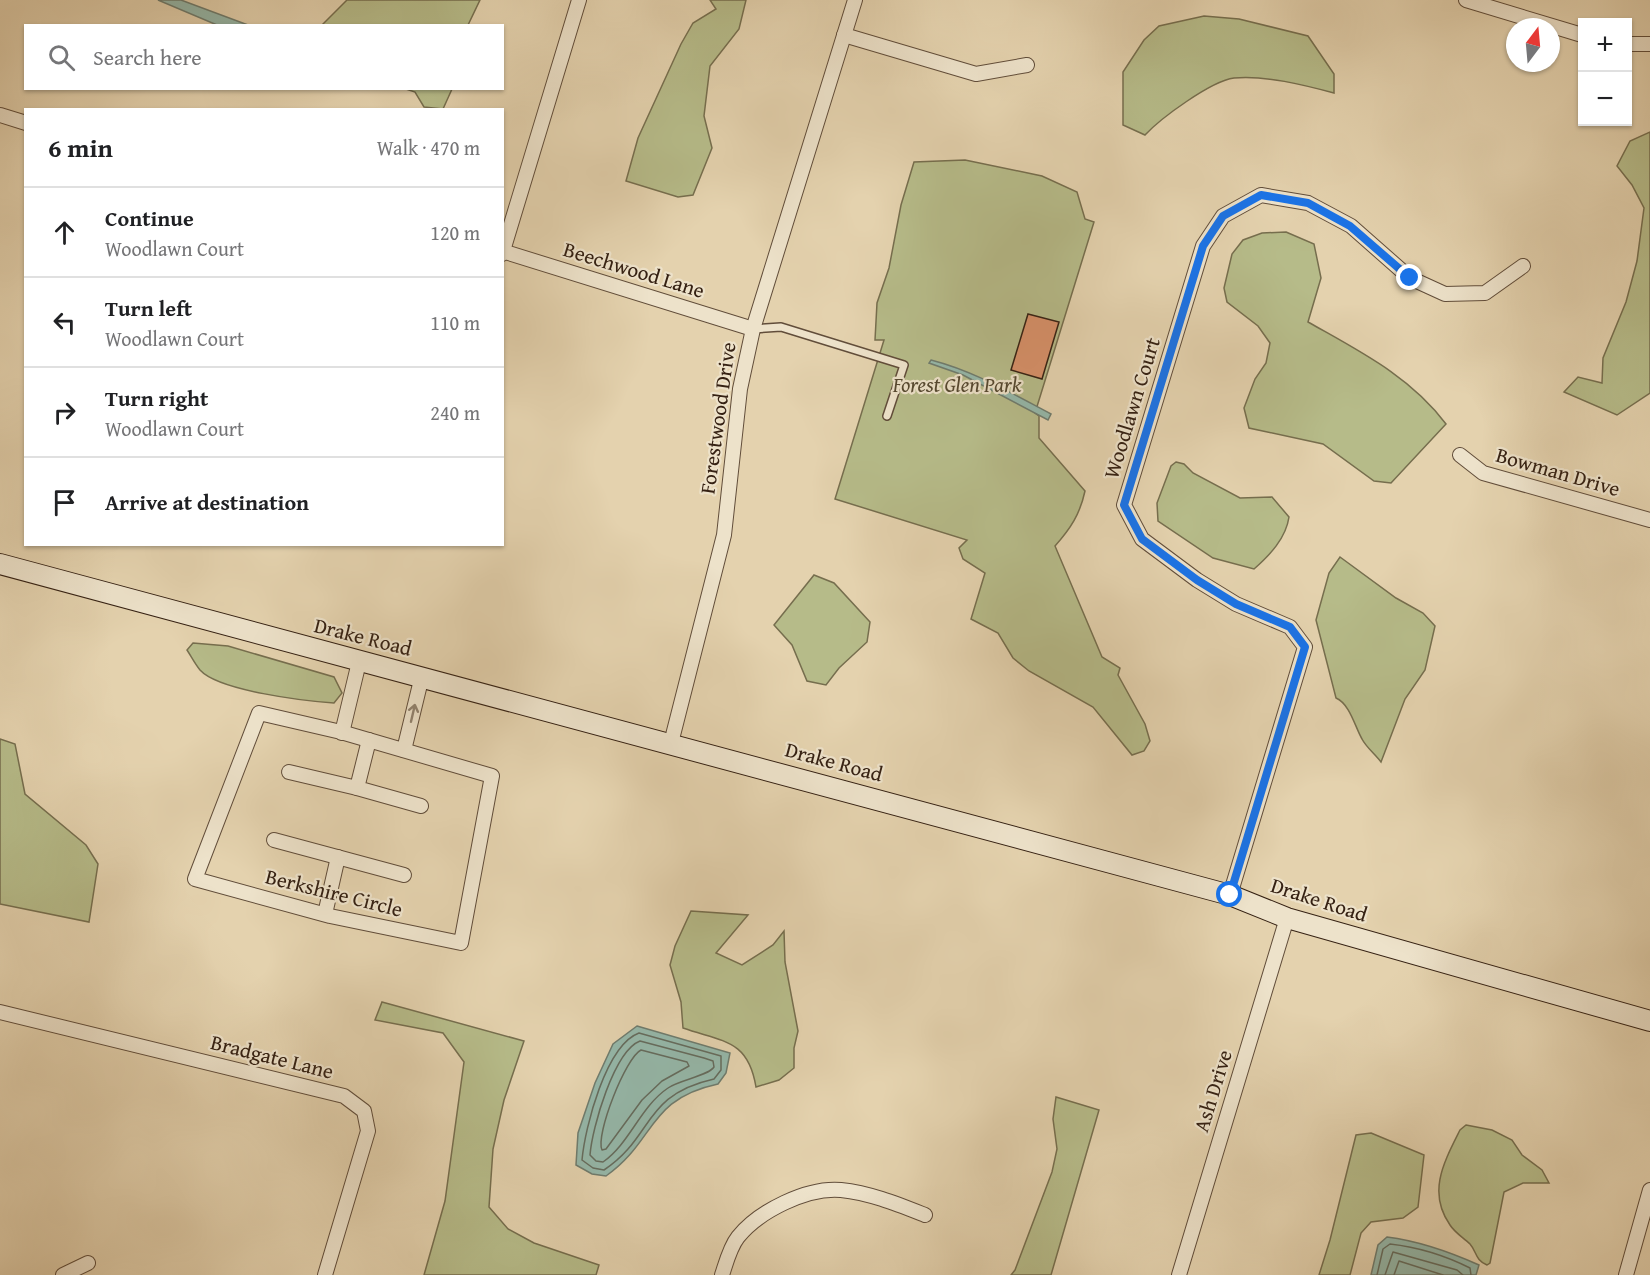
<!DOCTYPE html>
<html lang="en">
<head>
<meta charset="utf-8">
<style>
	body { margin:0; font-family:"Gentium Book Plus",serif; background:#f6f6f6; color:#202124 }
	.controls { position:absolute; right:18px; top:18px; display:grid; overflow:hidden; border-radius:0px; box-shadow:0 2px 4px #0004 }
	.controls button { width:54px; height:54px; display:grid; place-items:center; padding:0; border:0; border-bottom:2px solid #e0e0e0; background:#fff; color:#202124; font:30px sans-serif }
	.compass { position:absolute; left:1506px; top:18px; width:54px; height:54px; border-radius:50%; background:#fff; box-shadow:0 2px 4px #0004; rotate:16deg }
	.stop { position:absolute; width:18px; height:18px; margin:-14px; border:4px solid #1a73e8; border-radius:50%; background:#fff }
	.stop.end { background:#1a73e8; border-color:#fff; box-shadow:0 2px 6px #0008 }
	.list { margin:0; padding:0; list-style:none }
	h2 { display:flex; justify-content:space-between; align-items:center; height:78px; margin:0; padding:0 24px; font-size:26px }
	h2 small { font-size:20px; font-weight:400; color:#757577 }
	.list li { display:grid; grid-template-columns:39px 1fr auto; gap:18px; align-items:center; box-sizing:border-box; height:90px; padding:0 24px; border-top:2px solid #e0e0e0 }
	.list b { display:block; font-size:22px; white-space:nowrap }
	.list p { margin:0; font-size:20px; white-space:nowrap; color:#757577 }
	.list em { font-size:20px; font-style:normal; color:#757577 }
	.icon { flex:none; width:33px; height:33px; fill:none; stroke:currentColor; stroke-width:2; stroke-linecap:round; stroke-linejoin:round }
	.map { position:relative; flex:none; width:1650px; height:1275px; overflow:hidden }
	.search { position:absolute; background:#fff; box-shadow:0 2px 4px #0004; left:24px; top:24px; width:480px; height:66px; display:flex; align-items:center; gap:15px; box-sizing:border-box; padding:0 21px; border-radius:0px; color:#757577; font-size:22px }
	.panel { position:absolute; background:#fff; box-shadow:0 2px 4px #0004; left:24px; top:108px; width:480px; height:438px; border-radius:0px }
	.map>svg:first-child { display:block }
	.green { fill:#b6bb89; stroke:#766e4e; stroke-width:1.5 }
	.water { fill:#95b8aa; stroke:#6f7c6e; stroke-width:1.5 }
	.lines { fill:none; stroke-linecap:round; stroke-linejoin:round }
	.shore { stroke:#656c5e; stroke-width:1.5 }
	.building { fill:#d8916a; stroke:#352113; stroke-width:1.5 }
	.lane-casing { stroke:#614d3a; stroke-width:10 }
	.street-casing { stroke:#614d3a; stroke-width:16 }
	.secondary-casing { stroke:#352113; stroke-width:22 }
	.lane { stroke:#ede2ca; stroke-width:7 }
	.street { stroke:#ede2ca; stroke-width:14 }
	.secondary { stroke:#ede2ca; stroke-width:20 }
	.oneway { stroke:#91826e }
	.route { stroke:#1a73e8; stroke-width:8 }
	.labels { text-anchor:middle; stroke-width:4.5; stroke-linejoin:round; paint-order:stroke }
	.street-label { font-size:21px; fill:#352113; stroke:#ede2ca }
	.park-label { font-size:21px; font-style:italic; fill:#554830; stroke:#ede2ca }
</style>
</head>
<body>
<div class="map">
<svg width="1650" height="1275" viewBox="0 0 1650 1275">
	<rect width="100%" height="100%" fill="#e4d2ae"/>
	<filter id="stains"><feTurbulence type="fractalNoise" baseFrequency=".00333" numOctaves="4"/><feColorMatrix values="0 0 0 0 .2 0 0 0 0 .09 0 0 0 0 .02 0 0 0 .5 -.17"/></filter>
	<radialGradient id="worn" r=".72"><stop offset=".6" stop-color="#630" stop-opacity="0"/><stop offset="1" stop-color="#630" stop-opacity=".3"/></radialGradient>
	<g class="green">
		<polygon points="347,0 480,0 468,25 322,25"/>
		<polygon points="710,0 746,0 739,29 710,66 704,116 712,148 693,195 678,197 626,181 638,138 681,44 693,23 716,9"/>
		<path d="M 1204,16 L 1239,19 L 1308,36 L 1334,74 L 1334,93 C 1304,85 1265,75 1234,78 C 1211,81 1161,118 1145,135 L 1123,125 L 1123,72 L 1144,40 L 1159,26 Z"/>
		<polygon points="406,89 452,89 443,109 424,107 415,92"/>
		<polygon points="1650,132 1650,393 1617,415 1564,392 1578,377 1602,383 1603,358 1626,302 1637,261 1644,208 1632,185 1617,166 1630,141"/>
		<path d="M 965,160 L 1042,176 L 1077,192 L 1085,219 L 1094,222 L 1035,413 L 1039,416 L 1039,438 L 1085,491 C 1080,514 1071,528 1055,546 L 1102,657 L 1120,668 L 1118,675 L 1145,724 L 1150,741 L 1144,751 L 1132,755 L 1093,707 L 1029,671 L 1013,658 L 998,633 L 971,619 L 985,573 L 963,559 L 959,548 L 967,540 L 835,499 L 884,340 L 875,340 L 877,303 L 889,268 L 901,205 L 914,162 Z"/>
		<path d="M 1286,232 L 1314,244 L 1321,278 L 1308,322 C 1359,351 1410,376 1446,424 L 1391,483 L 1374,481 L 1323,444 L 1249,428 L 1244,408 L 1255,379 L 1266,363 L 1270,343 L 1258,326 L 1227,302 L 1224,288 L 1232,254 L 1243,240 L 1262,233 Z"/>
		<path d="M 1176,462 L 1184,464 L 1193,473 L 1240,498 L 1272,497 L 1289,517 C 1286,538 1270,555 1254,569 L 1213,558 L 1158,521 L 1157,503 L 1171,466 Z"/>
		<path d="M 1340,557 L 1396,598 L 1423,613 L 1435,626 L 1425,670 L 1405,699 L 1381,762 C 1375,754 1366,747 1362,739 C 1355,727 1350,704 1336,698 L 1316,620 L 1329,573 Z"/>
		<polygon points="814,575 834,583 870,622 867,642 839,668 826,685 807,681 792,645 774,625"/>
		<path d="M 193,643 L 228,646 L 334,677 L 342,693 L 334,703 C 305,701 219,691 200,670 C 195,664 191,656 187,650 Z"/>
		<polygon points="0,739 15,744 25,794 86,845 98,864 89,922 0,904"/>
		<path d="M 691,911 L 748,915 L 716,953 L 742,965 L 773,945 L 784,931 L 785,962 L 798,1031 L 794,1048 L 794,1068 L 779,1080 L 756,1087 C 748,1039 723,1042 683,1028 L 681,1002 L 670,965 L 675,946 Z"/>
		<polygon points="382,1002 524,1041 504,1100 493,1149 489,1207 508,1229 534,1243 599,1265 596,1275 424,1275 445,1201 464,1062 443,1033 375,1020"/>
		<polygon points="1056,1097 1099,1110 1051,1275 1011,1275 1015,1270 1052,1172 1057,1149 1053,1119"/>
		<path d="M 1466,1125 L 1492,1130 L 1512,1140 L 1522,1155 L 1542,1170 L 1549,1183 L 1523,1183 L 1504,1192 L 1490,1263 L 1487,1265 C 1475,1260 1477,1252 1470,1244 C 1464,1238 1455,1233 1450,1225 C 1427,1192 1444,1162 1460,1130 Z"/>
		<polygon points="1371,1133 1424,1155 1418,1207 1403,1218 1371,1222 1361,1233 1350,1275 1319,1275 1330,1240 1356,1135"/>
	</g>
	<g class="water">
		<polygon points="158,0 181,0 248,25 217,25"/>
		<path d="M 931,360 C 974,371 1011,393 1051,414 L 1048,420 L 963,375 L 929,363 Z"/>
		<path d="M 637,1026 L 730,1053 L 726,1073 L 718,1084 C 647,1099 656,1141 606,1176 L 592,1174 L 576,1165 L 578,1133 L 595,1083 L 613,1044 Z"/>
		<path d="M 1387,1237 C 1419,1241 1450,1252 1479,1265 L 1476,1275 L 1371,1275 L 1378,1245 Z"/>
	</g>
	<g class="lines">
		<g class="shore">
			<path d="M 639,1033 L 721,1056 L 721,1070 L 714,1079 C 642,1095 654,1137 604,1170 L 593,1168 L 582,1160 C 585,1127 606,1045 639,1033 Z"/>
			<path d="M 640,1041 L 704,1058 L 713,1061 L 714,1067 C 708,1076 679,1080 668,1088 C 640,1107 630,1143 603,1162 L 596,1161 L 590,1155 C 592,1128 614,1051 640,1041 Z"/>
			<path d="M 641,1050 L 687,1062 L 689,1066 L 662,1081 L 642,1100 L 606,1149 L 602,1150 C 595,1135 626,1057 641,1050 Z"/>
			<path d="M 1377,1275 L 1383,1249 L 1390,1244 C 1417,1247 1446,1256 1470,1268 L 1471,1275"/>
			<polyline points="1385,1275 1393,1252 1457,1270 1463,1275"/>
			<polyline points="1394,1275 1399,1261 1443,1275"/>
		</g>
	</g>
	<polygon class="building" points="1028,314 1059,322 1042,379 1011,370"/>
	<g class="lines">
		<g class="lane-casing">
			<polyline id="lane" points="753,329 781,327 904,365 887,416"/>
		</g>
		<g class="street-casing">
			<g id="street">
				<polyline points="1466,0 1582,35"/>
				<polyline points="844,35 976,74 1027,65"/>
				<polyline points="1628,44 1650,44"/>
				<polyline points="0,115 26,123"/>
				<polyline points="502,251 753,329"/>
				<polyline points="502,254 579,0"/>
				<polyline points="1460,455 1483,473 1650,520"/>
				<polygon points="259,713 341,732 492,776 461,943 330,916 195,879"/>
				<polyline points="342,733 359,662"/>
				<polyline points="369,740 357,788 421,806"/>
				<polyline points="671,743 724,535 740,389 753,329 855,0"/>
				<polyline points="404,750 422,676"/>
				<polyline points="289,772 357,788"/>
				<polyline points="274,840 404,875"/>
				<polyline points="1230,895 1305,647 1290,627 1236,604 1197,580 1142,539 1124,505 1203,246 1223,216 1261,195 1308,203 1351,226 1410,278 1445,294 1485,293 1523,266"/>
				<polyline points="325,914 338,857"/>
				<polyline points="0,1012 344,1096 364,1111 368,1131 325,1275"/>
				<polyline points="63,1275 88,1263"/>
				<path d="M 722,1275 C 726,1263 730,1247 738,1237 C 759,1211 807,1187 841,1190 C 870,1193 897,1204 925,1215"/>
				<polyline points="1179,1275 1287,918"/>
				<polyline points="1626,1275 1650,1190"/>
			</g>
		</g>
		<g class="secondary-casing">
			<polyline id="secondary" points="0,564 1230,895 1287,918 1650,1021"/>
		</g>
		<use href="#lane" class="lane"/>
		<use href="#street" class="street"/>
		<use href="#secondary" class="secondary"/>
	</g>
	<defs><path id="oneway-shaft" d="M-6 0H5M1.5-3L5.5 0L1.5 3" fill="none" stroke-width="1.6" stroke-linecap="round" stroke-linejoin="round" transform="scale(1.5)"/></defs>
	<use class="oneway" href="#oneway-shaft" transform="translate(413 713) rotate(-77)"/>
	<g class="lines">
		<polyline class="route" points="1230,895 1305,647 1290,627 1236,604 1197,580 1142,539 1124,505 1203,246 1223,216 1261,195 1308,203 1350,226 1410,278"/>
	</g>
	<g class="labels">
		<g class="street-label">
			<text transform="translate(634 270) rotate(17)" y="7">Beechwood Lane</text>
			<text transform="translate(1132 408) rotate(-73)" y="7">Woodlawn Court</text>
			<text transform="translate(718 418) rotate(-82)" y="7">Forestwood Drive</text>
			<text transform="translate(1558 472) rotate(16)" y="7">Bowman Drive</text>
			<text transform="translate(363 637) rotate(14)" y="7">Drake Road</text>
			<text transform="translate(834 762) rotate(15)" y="7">Drake Road</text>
			<text transform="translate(334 893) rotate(14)" y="7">Berkshire Circle</text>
			<text transform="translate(1319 900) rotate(18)" y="7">Drake Road</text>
			<text transform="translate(272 1057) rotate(14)" y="7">Bradgate Lane</text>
			<text transform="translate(1213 1091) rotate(-73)" y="7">Ash Drive</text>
		</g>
		<g class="park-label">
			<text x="957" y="392">Forest Glen Park</text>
		</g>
	</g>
	<rect width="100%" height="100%" filter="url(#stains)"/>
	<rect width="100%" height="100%" fill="url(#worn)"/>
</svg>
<div class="controls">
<button>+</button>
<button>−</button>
</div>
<svg class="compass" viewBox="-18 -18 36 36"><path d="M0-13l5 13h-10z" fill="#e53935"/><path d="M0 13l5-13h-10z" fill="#757577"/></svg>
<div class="stop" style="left:1230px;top:895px"></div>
<div class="stop end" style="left:1410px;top:278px"></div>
<div class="search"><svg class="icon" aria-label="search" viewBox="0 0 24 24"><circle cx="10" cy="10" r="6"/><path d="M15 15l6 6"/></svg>Search here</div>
<section class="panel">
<h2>6 min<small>Walk · 470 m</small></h2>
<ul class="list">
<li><svg class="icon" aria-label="ahead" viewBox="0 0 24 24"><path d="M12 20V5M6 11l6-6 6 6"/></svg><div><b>Continue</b><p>Woodlawn Court</p></div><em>120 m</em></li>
<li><svg class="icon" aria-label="left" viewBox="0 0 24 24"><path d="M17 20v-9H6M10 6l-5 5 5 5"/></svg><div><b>Turn left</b><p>Woodlawn Court</p></div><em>110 m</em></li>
<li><svg class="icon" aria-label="right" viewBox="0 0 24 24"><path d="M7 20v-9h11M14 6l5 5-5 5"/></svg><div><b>Turn right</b><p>Woodlawn Court</p></div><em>240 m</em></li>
<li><svg class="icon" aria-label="arrive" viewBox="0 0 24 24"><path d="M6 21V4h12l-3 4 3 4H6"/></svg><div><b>Arrive at destination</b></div></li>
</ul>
</section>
</div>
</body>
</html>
